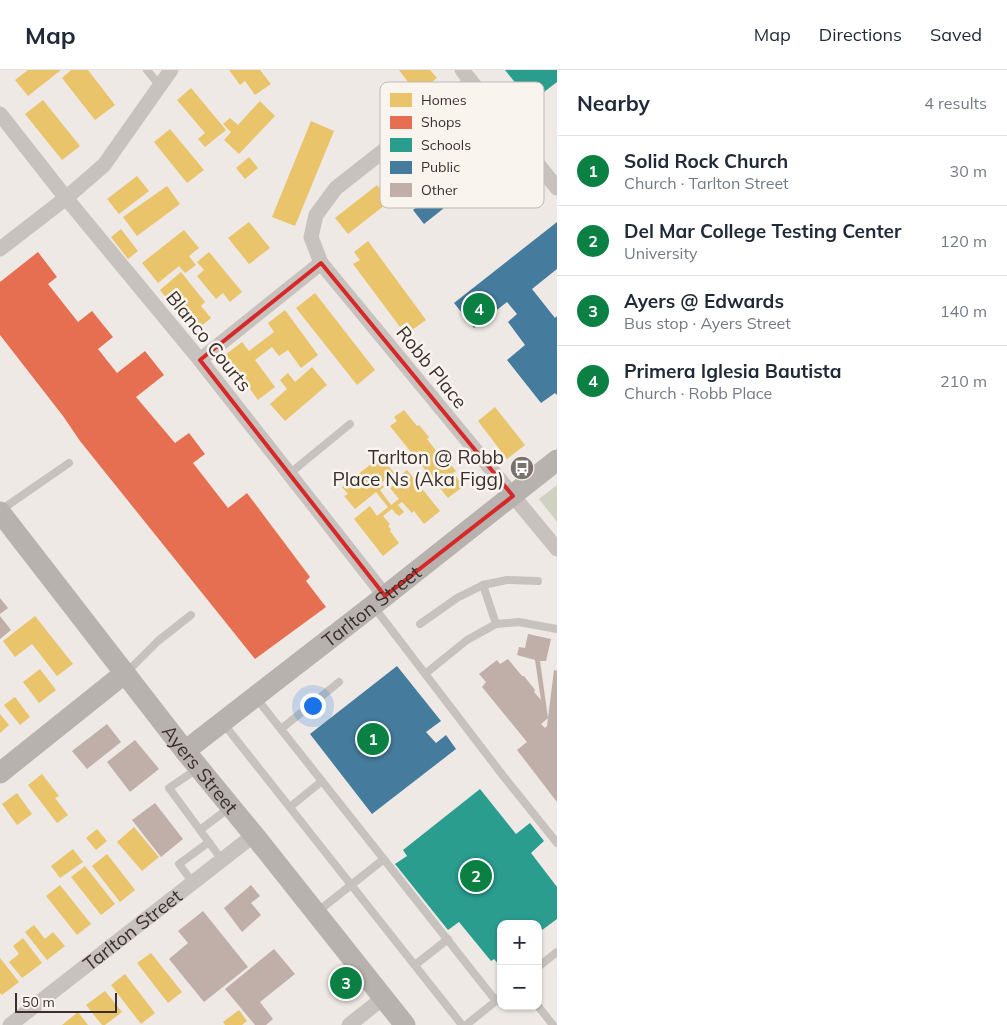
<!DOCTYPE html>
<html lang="en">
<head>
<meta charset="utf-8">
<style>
	body { margin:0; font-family:Mulish,sans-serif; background:#f2f2f3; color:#1f2937 }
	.controls { position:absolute; right:15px; bottom:15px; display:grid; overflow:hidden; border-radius:10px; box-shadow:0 1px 4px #0004 }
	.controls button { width:45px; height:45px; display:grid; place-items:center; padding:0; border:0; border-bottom:1px solid #e0e1e3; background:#fff; color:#1f2937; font:25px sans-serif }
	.scale { position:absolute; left:15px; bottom:12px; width:102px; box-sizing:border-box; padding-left:5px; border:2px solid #38302c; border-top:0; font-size:14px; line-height:18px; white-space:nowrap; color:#38302c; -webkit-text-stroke:4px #f9f4ee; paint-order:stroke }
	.you { position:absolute; left:312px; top:635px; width:18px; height:18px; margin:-12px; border:4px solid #fff; border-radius:50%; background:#1a73e8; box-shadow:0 0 0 8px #1a73e833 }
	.badge { display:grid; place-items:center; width:32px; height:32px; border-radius:50%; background:#0b8043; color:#fff; font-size:16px; font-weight:700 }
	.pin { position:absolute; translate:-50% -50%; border:2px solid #fff; box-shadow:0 1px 5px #0006 }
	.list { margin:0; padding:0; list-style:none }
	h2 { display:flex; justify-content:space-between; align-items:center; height:65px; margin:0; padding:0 20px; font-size:21px }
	h2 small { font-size:16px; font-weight:400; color:#747a83 }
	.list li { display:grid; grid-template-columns:32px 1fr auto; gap:15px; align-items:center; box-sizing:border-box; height:70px; padding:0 20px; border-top:1px solid #e0e1e3 }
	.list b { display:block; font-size:19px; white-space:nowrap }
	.list p { margin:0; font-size:16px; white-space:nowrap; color:#747a83 }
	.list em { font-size:16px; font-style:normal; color:#747a83 }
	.map { position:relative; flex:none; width:557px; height:955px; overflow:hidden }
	header { display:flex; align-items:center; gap:30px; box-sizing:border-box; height:70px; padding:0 25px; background:#fff; border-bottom:1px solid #e0e1e3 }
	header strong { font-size:24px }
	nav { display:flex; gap:28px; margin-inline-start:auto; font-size:18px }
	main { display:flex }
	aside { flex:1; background:#fff }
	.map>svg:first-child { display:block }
	.green { fill:#cfd2c0 }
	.homes { fill:#e9c46a }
	.shops { fill:#e76f51 }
	.schools { fill:#2a9d8f }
	.public { fill:#457b9d }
	.building { fill:#bfafa8 }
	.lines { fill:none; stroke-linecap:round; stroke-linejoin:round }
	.lane { stroke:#c7c2bd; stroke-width:8 }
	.street { stroke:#c7c2bd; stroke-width:15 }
	.secondary { stroke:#b8b2ae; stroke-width:21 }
	.marked { fill:none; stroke:#d62828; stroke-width:4; stroke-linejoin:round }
	.labels { text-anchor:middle; stroke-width:5; stroke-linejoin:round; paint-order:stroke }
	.street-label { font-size:19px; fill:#38302c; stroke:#f9f4ee }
	.poi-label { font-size:19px; fill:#38302c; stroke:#f9f4ee; text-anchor:end }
	.key { fill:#f9f4ee; stroke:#bfb9b4; stroke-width:1 }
	.key-label { font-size:14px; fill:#38302c }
</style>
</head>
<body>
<header>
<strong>Map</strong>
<nav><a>Map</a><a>Directions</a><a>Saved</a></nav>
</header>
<main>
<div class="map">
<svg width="557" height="955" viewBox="0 0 557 955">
	<rect width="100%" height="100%" fill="#eee9e4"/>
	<polygon class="green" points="557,415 557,452 539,429"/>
	<g class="homes">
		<polygon points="28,0 61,0 28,26 15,10"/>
		<polygon points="71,0 88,0 115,35 95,50 62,8"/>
		<polygon points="229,0 260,0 271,14 255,25 245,11 240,15"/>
		<polygon points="399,0 430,0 437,8 417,24"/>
		<polygon points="191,18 226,60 205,77 198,69 205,63 177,30"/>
		<polygon points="43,30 80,76 62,90 25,44"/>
		<polygon points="260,31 275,46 239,84 224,70 231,62 223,54 230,48 238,55"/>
		<polygon points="311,51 334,61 295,156 272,147"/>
		<polygon points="170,59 204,100 187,113 154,72"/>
		<polygon points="249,87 258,98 245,109 236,98"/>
		<polygon points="137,106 149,121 119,144 107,129"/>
		<polygon points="377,115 390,131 348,164 335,148"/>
		<polygon points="167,116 180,134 137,166 123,147"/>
		<polygon points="249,152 270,178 249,194 228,168"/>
		<polygon points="121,159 138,181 128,189 111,167"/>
		<polygon points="184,160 199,178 189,186 196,195 185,203 179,196 158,213 142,193"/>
		<polygon points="368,171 426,250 412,260 407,252 400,257 353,194 360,190 354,182"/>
		<polygon points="209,182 242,222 230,232 223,223 216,229 197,206 204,200 197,192"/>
		<polygon points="181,202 205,232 201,236 211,248 194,262 160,220"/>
		<polygon points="315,223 375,300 357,315 296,238"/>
		<polygon points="285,240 318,285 301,298 288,280 279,286 272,277 255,290 275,317 258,330 225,285 242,272 249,281 274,262 268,253"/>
		<polygon points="312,297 327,315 285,351 270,334 287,319 280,310 288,303 295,312"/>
		<polygon points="495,337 525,375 507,389 478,351"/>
		<polygon points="404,340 417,356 419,355 429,367 427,369 444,391 446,389 456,401 453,403 464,416 448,428 390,356 397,351 394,347"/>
		<polygon points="381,386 394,403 381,413 384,417 380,420 391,435 399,429 390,418 400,410 398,407 407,400 440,441 424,454 414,441 412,443 402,432 398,435 404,442 399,446 397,444 396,444 392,439 383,446 390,454 388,456 391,459 390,461 399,473 383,486 354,449 370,436 377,446 388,437 376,422 355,439 344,426 348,424 342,417"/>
		<polygon points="35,546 73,594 57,606 32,574 15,587 3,571"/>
		<polygon points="40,599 56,620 39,633 23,612"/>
		<polygon points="15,627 30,647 20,655 4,635"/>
		<polygon points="0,644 9,655 0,663"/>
		<polygon points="42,704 59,726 55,728 68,745 57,753 28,715"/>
		<polygon points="17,723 32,744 17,755 2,734"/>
		<polygon points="134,757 159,787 142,801 117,772"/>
		<polygon points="97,759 107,771 96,780 86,768"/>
		<polygon points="73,779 83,792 60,808 51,796"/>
		<polygon points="107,784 135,820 120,832 92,796"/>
		<polygon points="85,796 115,834 101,845 71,807"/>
		<polygon points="60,815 91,854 77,865 46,826"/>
		<polygon points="34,855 45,869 53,862 65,876 47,890 25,862"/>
		<polygon points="23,868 42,893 22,908 9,892 19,884 13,876"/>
		<polygon points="151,883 182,922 168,933 137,893"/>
		<polygon points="0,888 19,912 2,925 0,923"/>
		<polygon points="125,904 155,943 141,954 111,915"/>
		<polygon points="105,921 122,942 105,955 102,955 86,935"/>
		<polygon points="239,940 247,951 242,955 225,955 223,952"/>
		<polygon points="78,942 88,955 62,955"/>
	</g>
	<polygon class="shops" points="38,182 57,207 48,214 78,252 92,241 113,267 98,279 117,303 145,281 164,305 136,327 175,373 189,363 205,384 193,393 228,438 247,423 310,507 306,511 326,537 255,589 80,371 63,346 0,265 0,212"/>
	<g class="schools">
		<polygon points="505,0 557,0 557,12 531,32"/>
		<polygon points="480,719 516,764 530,753 544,771 531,783 557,817 557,849 538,863 538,854 501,854 501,897 494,889 491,891 459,852 448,860 395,794 407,786 403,780"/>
	</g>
	<g class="public">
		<polygon points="448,112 459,126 424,154 413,140"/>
		<polygon points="557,152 557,199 532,219 555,248 557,246 557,325 555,323 541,333 507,290 525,275 508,252 517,244 507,232 474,258 454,233"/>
		<polygon points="397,596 441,651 426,662 436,673 446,665 456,679 372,744 310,664"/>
	</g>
	<g class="building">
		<polygon points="0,528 8,538 0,544"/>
		<polygon points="0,546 11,560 0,569"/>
		<polygon points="528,564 551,569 546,591 540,591 548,648 541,654 545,658 547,656 554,600 557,601 557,732 517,680 527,672 482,617 486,612 479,604 497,590 500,594 508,589 522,606 524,606 535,620 534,622 541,630 535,590 517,585 519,577 525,578"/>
		<polygon points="107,654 121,672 87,699 72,681"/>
		<polygon points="135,670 159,699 130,722 107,692"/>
		<polygon points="155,733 183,769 161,787 132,750"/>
		<polygon points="251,815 260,826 251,833 261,845 242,862 224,838"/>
		<polygon points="203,841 248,897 204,932 169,889 188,873 178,861"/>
		<polygon points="274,879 295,904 260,932 273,949 266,955 255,955 225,919"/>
	</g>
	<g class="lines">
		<g class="lane">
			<polyline points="147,0 160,16"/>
			<polyline points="289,404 350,354"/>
			<polyline points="1,440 69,393"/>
			<polyline points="483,515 507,510 538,511"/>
			<polyline points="374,537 504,707 557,773"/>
			<polyline points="420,554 457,528 483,515 496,554"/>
			<polyline points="127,602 158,571 191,545"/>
			<polyline points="425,604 467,570 496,554 519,552 557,559"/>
			<polyline points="257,629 496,931"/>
			<polyline points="223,653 462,955"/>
			<polyline points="281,659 339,612"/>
			<polyline points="197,699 169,718 222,790"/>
			<polyline points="290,737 322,711"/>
			<polyline points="200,760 229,738"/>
			<polyline points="193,813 179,794 209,772"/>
			<polyline points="317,842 384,789"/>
			<polyline points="415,895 448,869"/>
			<polyline points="538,897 557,882"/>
			<polyline points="538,936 553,955"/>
			<polyline points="466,955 501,927"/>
		</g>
		<g class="street">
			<polyline points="462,0 557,118"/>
			<polyline points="0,44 66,128 200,290 385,526"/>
			<polyline points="0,179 66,128 104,95 171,0"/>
			<polyline points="321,193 557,479"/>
			<polyline points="200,290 321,193 311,167 316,145 336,118 471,12"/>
			<path id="s1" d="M 10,955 L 254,765"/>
			<polyline points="349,955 383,928"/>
		</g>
		<g class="secondary">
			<path id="s2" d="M 0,442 L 185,681 L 254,765 L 405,955"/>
			<path id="s3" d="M 185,681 L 385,526 L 557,390"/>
			<polyline points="0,703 125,603"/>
		</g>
	</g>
	<path class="marked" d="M 321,193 L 513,426 L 385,526 L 200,290 Z"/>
	<defs>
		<g id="bus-disc" transform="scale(1.25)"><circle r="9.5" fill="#78716c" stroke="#f9f4ee"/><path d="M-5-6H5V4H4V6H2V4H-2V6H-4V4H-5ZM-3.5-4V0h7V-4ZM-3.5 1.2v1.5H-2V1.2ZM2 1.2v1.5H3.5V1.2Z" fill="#fff"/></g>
	</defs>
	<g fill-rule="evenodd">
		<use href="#bus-disc" x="522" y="398"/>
	</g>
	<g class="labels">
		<g class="street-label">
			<text transform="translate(209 271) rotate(51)" y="7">Blanco Courts</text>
			<text transform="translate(432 297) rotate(51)" y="7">Robb Place</text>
			<text dy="7" stroke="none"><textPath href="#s3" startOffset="236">Tarlton Street</textPath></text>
			<text dy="7" stroke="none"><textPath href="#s2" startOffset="326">Ayers Street</textPath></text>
			<text dy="7" stroke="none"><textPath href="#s1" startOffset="155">Tarlton Street</textPath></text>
		</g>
		<g class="poi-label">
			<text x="504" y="394">Tarlton @ Robb<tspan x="504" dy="22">Place Ns (Aka Figg)</tspan></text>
		</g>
	</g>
	<rect x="380" y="12" width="164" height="126" rx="8" class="key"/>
	<rect x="390" y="23" width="22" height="14" fill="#e9c46a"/>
	<rect x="390" y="46" width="22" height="13" fill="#e76f51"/>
	<rect x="390" y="68" width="22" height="14" fill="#2a9d8f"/>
	<rect x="390" y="91" width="22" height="13" fill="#457b9d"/>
	<rect x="390" y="113" width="22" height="14" fill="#bfafa8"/>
	<g class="key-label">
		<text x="421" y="35">Homes</text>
		<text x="421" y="57">Shops</text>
		<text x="421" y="80">Schools</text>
		<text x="421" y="102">Public</text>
		<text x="421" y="125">Other</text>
	</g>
</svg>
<div class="controls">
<button>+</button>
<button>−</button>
</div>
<div class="scale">50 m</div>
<div class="you"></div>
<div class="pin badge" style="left:373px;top:669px">1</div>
<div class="pin badge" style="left:476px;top:806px">2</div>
<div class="pin badge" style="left:346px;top:913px">3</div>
<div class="pin badge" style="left:479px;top:239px">4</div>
</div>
<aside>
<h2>Nearby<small>4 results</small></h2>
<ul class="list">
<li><span class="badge">1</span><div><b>Solid Rock Church</b><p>Church · Tarlton Street</p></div><em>30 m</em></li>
<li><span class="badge">2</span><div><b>Del Mar College Testing Center</b><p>University</p></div><em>120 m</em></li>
<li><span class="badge">3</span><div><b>Ayers @ Edwards</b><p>Bus stop · Ayers Street</p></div><em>140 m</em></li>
<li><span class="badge">4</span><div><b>Primera Iglesia Bautista</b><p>Church · Robb Place</p></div><em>210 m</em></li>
</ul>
</aside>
</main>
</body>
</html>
